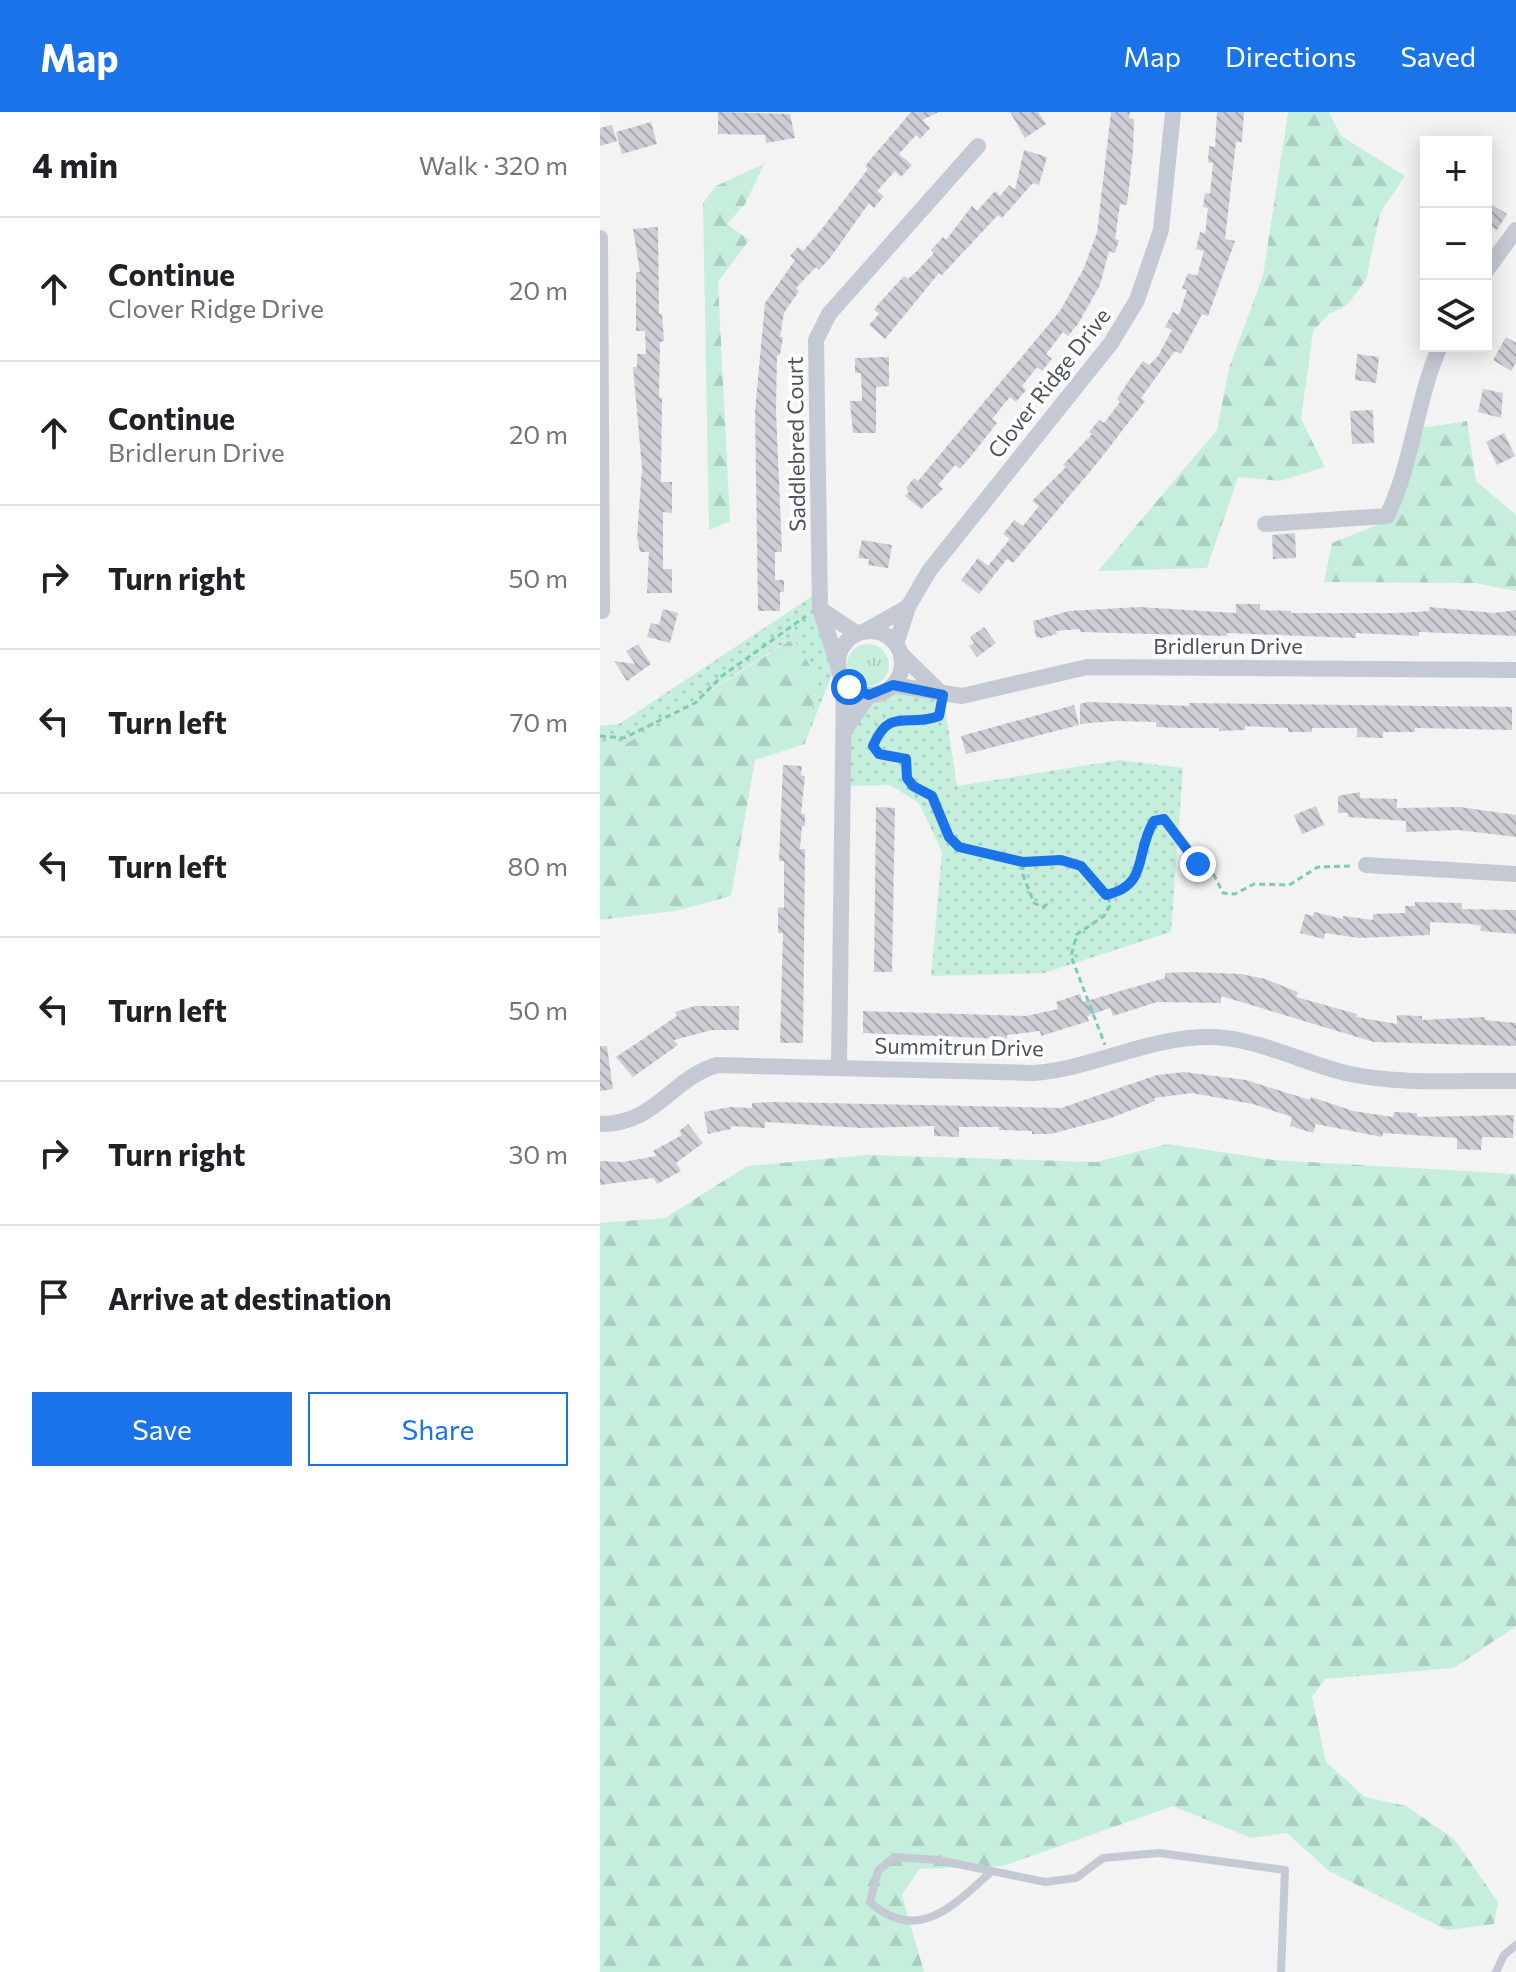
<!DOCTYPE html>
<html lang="en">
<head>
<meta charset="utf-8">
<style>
	body { margin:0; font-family:Commissioner,sans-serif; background:#f6f6f6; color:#202124 }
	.controls { position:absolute; right:24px; top:24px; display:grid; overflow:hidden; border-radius:0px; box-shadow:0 4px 20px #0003 }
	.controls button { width:72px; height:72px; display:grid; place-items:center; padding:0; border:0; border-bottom:2px solid #e0e0e0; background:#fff; color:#202124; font:40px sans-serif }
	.stop { position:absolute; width:24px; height:24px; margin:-18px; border:6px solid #1a73e8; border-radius:50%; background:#fff }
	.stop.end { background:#1a73e8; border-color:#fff; box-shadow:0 2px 8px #0008 }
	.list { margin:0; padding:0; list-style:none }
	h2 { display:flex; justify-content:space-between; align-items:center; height:104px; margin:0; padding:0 32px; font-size:34px }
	h2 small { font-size:26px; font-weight:400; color:#757577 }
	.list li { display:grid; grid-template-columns:52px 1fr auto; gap:24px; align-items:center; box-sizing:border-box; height:144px; padding:0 32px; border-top:2px solid #e0e0e0 }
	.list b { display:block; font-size:30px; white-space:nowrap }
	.list p { margin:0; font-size:26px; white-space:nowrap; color:#757577 }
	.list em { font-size:26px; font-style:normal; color:#757577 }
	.actions { display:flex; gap:16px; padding:24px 32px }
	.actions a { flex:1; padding:18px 0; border:2px solid #1a73e8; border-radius:0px; text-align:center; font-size:28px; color:#1a73e8 }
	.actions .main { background:#1a73e8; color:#fff }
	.icon { flex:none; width:44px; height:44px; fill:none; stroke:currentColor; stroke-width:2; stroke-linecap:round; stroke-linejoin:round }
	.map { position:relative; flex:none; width:916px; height:1860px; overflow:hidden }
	header { display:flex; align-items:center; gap:48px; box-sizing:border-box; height:112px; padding:0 40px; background:#1a73e8; color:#fff }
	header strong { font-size:38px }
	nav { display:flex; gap:44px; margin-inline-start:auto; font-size:28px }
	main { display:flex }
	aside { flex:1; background:#fff }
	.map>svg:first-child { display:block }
	.grass { fill:url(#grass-tufts) }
	.forest { fill:url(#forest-firs) }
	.park { fill:url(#park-dots) }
	.building { fill:url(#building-back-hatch) }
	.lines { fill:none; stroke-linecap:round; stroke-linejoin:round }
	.path { stroke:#7ecbb5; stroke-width:3; stroke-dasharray:6 4; stroke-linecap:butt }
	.lane { stroke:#c4c9d3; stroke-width:8 }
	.street { stroke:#c4c9d3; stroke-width:16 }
	.route { stroke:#1a73e8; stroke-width:10 }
	.labels { text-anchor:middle; stroke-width:7; stroke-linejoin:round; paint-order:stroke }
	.street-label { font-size:22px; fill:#4b515f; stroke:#fff }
</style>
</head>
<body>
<header>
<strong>Map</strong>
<nav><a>Map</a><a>Directions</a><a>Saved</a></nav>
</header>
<main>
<aside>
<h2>4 min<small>Walk · 320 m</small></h2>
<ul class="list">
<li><svg class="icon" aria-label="ahead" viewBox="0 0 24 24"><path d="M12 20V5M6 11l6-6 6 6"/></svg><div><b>Continue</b><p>Clover Ridge Drive</p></div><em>20 m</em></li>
<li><svg class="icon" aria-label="ahead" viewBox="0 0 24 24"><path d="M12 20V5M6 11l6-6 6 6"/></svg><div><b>Continue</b><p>Bridlerun Drive</p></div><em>20 m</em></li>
<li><svg class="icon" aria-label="right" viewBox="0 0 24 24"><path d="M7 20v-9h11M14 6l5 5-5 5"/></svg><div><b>Turn right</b></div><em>50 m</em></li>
<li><svg class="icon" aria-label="left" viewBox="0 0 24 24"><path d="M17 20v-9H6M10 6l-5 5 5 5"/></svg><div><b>Turn left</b></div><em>70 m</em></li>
<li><svg class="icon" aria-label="left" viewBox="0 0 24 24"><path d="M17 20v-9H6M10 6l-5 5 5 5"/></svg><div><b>Turn left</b></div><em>80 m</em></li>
<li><svg class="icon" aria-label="left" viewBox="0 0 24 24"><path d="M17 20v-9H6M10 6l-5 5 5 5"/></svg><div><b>Turn left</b></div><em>50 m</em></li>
<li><svg class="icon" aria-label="right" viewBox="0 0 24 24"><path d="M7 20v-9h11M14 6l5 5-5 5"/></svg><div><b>Turn right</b></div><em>30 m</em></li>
<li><svg class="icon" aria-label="arrive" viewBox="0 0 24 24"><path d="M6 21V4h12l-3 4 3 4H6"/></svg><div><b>Arrive at destination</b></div></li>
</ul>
<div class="actions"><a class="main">Save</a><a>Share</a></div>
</aside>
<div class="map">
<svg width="916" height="1860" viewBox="0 0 916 1860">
	<defs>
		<pattern id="grass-tufts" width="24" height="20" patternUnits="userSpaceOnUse" patternTransform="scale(2)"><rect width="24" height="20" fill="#c5eedd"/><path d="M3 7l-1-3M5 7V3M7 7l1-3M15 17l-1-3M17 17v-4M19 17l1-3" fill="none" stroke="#abcec0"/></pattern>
		<pattern id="forest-firs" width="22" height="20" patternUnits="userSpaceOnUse" patternTransform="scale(2)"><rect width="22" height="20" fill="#c5eedd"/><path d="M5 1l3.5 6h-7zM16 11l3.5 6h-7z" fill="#abcec0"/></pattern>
		<pattern id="park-dots" width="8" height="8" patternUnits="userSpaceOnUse" patternTransform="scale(2)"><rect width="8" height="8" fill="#c5eedd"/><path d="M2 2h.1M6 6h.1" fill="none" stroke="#abcec0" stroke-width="1.8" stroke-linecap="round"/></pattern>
		<pattern id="building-back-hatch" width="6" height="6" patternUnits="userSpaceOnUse" patternTransform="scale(2)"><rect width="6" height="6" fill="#cdced4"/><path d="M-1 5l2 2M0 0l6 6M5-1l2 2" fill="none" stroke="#a8aaaf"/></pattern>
	</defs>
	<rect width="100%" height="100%" fill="#f4f3f3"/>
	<circle class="grass" cx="268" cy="553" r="21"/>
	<g class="forest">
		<polygon points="688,0 729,0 741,24 805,64 780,101 766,168 747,193 729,202 713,219 701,307 725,355 679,369 638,365 607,456 498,459 617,318 629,256 663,164"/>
		<polygon points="164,52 145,92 127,112 149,128 118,170 130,409 109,418 103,91 116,74"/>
		<polygon points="867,309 876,369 916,403 916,479 875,471 724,470 732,431 794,406 821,316"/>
		<polygon points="194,526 219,568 205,632 155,648 131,784 75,799 0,808 0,636 24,633"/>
		<polygon points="568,1032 673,1048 916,1062 916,1514 854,1556 725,1567 712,1585 726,1650 765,1685 806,1694 854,1727 898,1790 894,1812 847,1818 729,1759 687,1721 651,1726 573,1694 403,1754 319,1757 302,1783 324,1860 0,1860 0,1111 65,1106 147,1054 267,1043 496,1050"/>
	</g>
	<g class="park">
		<polygon points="220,479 237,550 205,631 219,568 193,526 24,633 0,636 0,614 19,612"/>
		<polygon points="293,573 343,583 357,674 519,648 583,656 571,820 444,861 331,864 342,740 319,691 290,673 244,674 244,619 269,583"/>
	</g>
	<g class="building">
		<polygon points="118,0 190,2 195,26 166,31 165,23 118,22"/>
		<polygon points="311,0 339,0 322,8 330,16 320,27 316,23 299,42 312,53 301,65 295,59 277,79 284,84 274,96 269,91 230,146 219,158 216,155 196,176 199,179 184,201 180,225 183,225 180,243 177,243 176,299 182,440 175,440 175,468 184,468 184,480 180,480 180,499 158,499 155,299 165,191 195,148 190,144 198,135 203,139 217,123 268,57 265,54"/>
		<polygon points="410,0 438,0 446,12 425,26"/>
		<polygon points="511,0 530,0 529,6 534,7 533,39 527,93 520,92 515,127 519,128 515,141 509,139 500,173 478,212 468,224 463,220 446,242 452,247 442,259 437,255 422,274 426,278 416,290 410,285 392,307 397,311 371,344 360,357 355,353 338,373 343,377 321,397 305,384 309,380 306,376 314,366 318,369 460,199 483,158 497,121"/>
		<polygon points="617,0 644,0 642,30 636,30 625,127 635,129 608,204 602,202 581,242 575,239 541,286 545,289 498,350 413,451 407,447 379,482 361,468 378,446 388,454 410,427 403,422 414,408 423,414 439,394 432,389 466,355 463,353 492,322 489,320 499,308 504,311 520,290 517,287 530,267 543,249 549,253 558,244 572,218 565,215 573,200 579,203 587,178 582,176 588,161 597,164 604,139 596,137 600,120 605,122 608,96 603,95 605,81 610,82 613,51 608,50 609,34 615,35"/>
		<polygon points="51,10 57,32 22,42 16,20"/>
		<polygon points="12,13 17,29 0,34 0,16"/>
		<polygon points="424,38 447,45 439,73 433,71 402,106 398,103 342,163 339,161 285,227 269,213 279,202 274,197 304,164 308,167 317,159 334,141 331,138 343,125 346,128 372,94 377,99 395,79 400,84 409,73 415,78"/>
		<polygon points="886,89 907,102 897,118 886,111"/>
		<polygon points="58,115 59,202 62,202 64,229 60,230 59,286 62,286 61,370 72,370 72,401 63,400 63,457 72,457 72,481 47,481 49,440 40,440 37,425 42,356 33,255 37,255 37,242 46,242 45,219 36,219 36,160 40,160 33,117"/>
		<polygon points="906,225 916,231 916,251 911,259 893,248"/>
		<polygon points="757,242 779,245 776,271 755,268"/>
		<polygon points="289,245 289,274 276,275 276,321 253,321 250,289 262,289 261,261 255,261 255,246"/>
		<polygon points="883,277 903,281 901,306 878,300"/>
		<polygon points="773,298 774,331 752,332 750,299"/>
		<polygon points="904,321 915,344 897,353 886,330"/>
		<polygon points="695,421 696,446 673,447 672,423"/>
		<polygon points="262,428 292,433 288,456 268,453 269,447 258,446"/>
		<polygon points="636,492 660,492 660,498 691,499 691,501 798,501 829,499 829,495 894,501 916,498 916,524 819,520 819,524 756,521 756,526 627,521 627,524 480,520 480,517 456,519 457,522 442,526 436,525 433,509 469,499 539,495 636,501"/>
		<polygon points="63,497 78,501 70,531 47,525 51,511 59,513"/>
		<polygon points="384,515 396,531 377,545 369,534 374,531 370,525"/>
		<polygon points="38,532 51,552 27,569 14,549 35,552 26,539"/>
		<polygon points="487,590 589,594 589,591 912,595 912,618 815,616 815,620 783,620 783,626 757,625 757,616 712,616 712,620 688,620 688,616 645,614 645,618 619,619 619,616 579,616 556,615 556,610 515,609 480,612 480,592"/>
		<polygon points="474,593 479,613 366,642 361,624"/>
		<polygon points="183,653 202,654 201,663 205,664 201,702 205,702 205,714 202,714 200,737 205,737 203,931 180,931 183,821 178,821 178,795 184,796 184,749 179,749"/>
		<polygon points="760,680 760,686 797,687 797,696 860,695 916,703 916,725 859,718 806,720 806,709 748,705 748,701 738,701 738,684"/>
		<polygon points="716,694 724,713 702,722 694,703"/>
		<polygon points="276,695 295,696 292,860 274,860"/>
		<polygon points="815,790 862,791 862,797 916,798 916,822 880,819 881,814 872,812 830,810 830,823 759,826 725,821 724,827 700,821 705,802 713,804 714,800 743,807 743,804 773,808 773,802 805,801 805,794 815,794"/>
		<polygon points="590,860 641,862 665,867 698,880 696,885 757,902 756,905 797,912 797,903 822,904 822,908 885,905 885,908 916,911 916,934 774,930 621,884 621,891 557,890 513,904 510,896 487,904 489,909 441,924 440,919 407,923 407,927 263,921 263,899 426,904 458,897 456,890 480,882 483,890 565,866 565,861"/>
		<polygon points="95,894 139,894 139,918 112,918 74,928 78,933 33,965 16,945 77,904 75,900"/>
		<polygon points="0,934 7,934 13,977 0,979"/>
		<polygon points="584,960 646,968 710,988 711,985 753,999 793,1005 794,1000 817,1001 817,1005 914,1003 913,1026 882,1025 881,1038 857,1037 857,1026 783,1021 782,1025 716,1012 713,1021 690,1014 692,1005 653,992 592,981 554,986 555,989 511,1006 451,1022 432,1022 432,1019 399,1018 399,1015 359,1015 359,1025 334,1024 334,1014 262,1016 165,1010 165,1016 131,1014 131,1017 108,1022 104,1000 129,995 152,996 152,991 174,990 461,996 557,963"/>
		<polygon points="88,1012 103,1031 76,1051 81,1059 57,1072 54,1066 0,1073 0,1049 23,1050 56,1044 53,1039 82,1023 79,1019"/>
	</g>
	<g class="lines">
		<g class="path">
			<path d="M 341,594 L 339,604 C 307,616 290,594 273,634 L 279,642 L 306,647 L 307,666 L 332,684 L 349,725 L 359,735 L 423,750 L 461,748 L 481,754 L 501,774 L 511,792 L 504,804 L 477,822 L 471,844 L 505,933"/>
			<polyline points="0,624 24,626 95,591 122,564 206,504"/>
			<polyline points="423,752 423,763 434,791 443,795 451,790"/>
			<path d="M 506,783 C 550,774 534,741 554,709 L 564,707 L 598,752 L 612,759 L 623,781 L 635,782 L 654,772 L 689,773 L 718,755 L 752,754"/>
		</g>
		<g class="lane">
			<path d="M 392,1759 C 354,1793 318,1833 270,1790 L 278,1759 L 294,1745 L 338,1748 L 445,1770 L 476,1766 L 503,1746 L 559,1741 L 685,1758 L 681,1860"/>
			<polyline points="896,1860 904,1843 916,1833"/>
		</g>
		<g class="street">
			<polyline points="0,126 2,499"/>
			<polyline points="886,159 916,118"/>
			<path d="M 665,412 L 787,404 C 813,350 816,289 840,234"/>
			<polyline points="220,497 256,521"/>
			<polyline points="267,518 308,495"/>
			<circle cx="270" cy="551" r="32"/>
			<polyline points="296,532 308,495 329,459 511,231 537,188 561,118 573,0"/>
			<polyline points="301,542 342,582"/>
			<polyline points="237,550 220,497 216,228 229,202 378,34"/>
			<polyline points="293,573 362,584 487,555 916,558"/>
			<polyline points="244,619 269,583"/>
			<polyline points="766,753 916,762"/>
			<polyline points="239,955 244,571"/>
			<path d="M 0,1012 C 57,1012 70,967 117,953 L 434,961 C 496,956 551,923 614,925 C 660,927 705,952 750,962 C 803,973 862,968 916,969"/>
		</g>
	</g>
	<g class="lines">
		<path class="route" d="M 249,575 L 269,583 L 293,573 L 343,583 L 339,604 C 307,616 290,594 273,634 L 279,642 L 306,647 L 307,666 L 313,674 L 332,684 L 349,725 L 359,735 L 423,750 L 461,748 L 481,754 L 506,783 C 550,773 534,741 554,709 L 564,707 L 598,752"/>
	</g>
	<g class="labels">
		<g class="street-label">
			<text transform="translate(449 271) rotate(-52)" y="8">Clover Ridge Drive</text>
			<text transform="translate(196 332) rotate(-91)" y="8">Saddlebred Court</text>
			<text x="628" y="542">Bridlerun Drive</text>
			<text transform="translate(359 935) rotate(1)" y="8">Summitrun Drive</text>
		</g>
	</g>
</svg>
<div class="controls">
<button>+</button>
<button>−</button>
<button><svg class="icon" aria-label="layers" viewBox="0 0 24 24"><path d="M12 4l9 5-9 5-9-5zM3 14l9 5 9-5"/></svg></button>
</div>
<div class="stop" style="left:249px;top:575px"></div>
<div class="stop end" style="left:598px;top:752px"></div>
</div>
</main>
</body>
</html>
